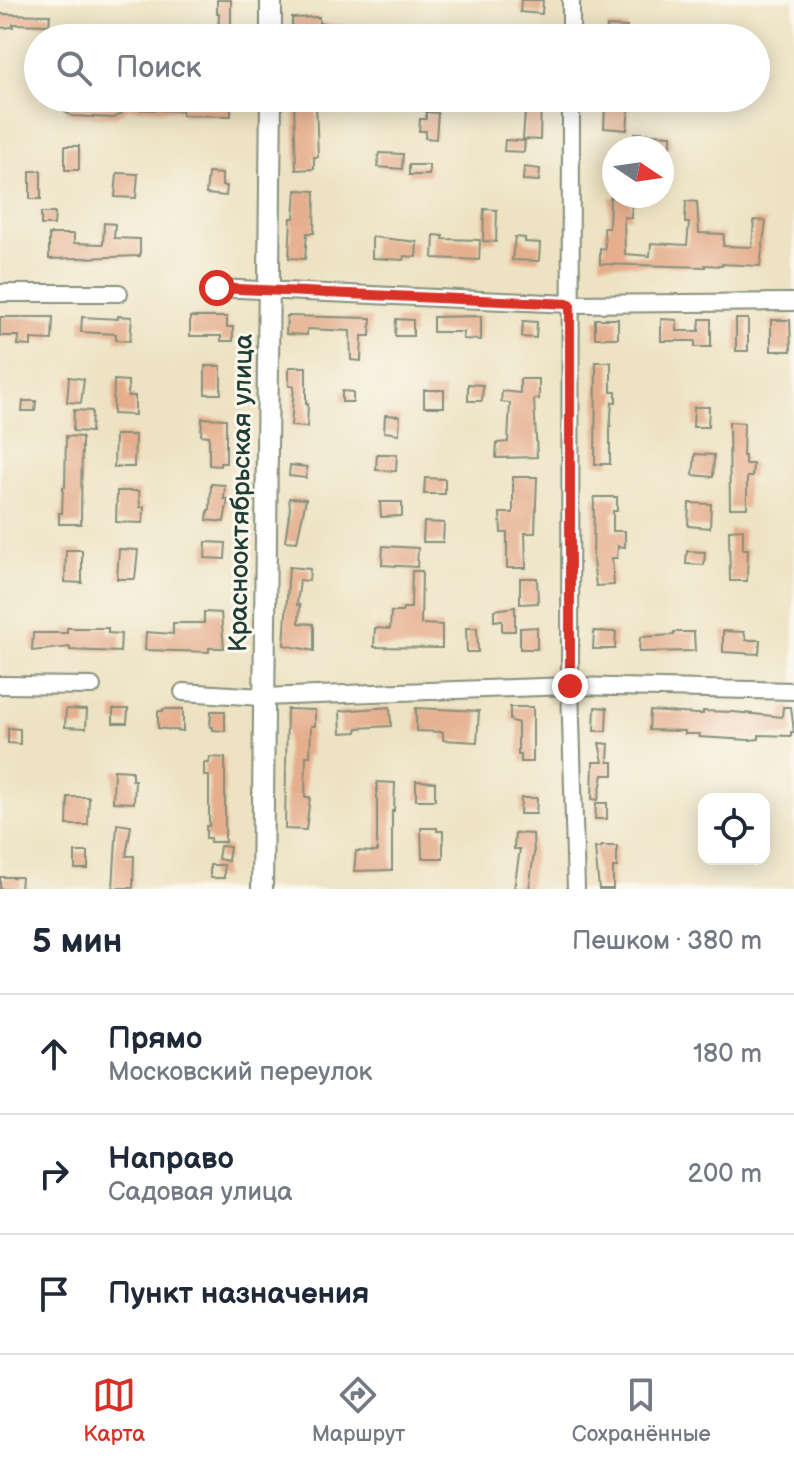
<!DOCTYPE html>
<html lang="ru">
<head>
<meta charset="utf-8">
<style>
	body { margin:0; font-family:"Balsamiq Sans",sans-serif; background:#f2f2f3; color:#1f2937 }
	.controls { position:absolute; right:24px; bottom:24px; display:grid; overflow:hidden; border-radius:16px; box-shadow:0 4px 20px #0003 }
	.controls button { width:72px; height:72px; display:grid; place-items:center; padding:0; border:0; border-bottom:2px solid #e0e1e3; background:#fff; color:#1f2937; font:40px sans-serif }
	.compass { position:absolute; left:602px; top:136px; width:72px; height:72px; border-radius:50%; background:#fff; box-shadow:0 4px 20px #0003; rotate:103deg }
	.stop { position:absolute; width:24px; height:24px; margin:-18px; border:6px solid #d93025; border-radius:50%; background:#fff }
	.stop.end { background:#d93025; border-color:#fff; box-shadow:0 2px 8px #0008 }
	.list { margin:0; padding:0; list-style:none }
	h2 { display:flex; justify-content:space-between; align-items:center; height:104px; margin:0; padding:0 32px; font-size:34px }
	h2 small { font-size:26px; font-weight:400; color:#747a83 }
	.list li { display:grid; grid-template-columns:52px 1fr auto; gap:24px; align-items:center; box-sizing:border-box; height:120px; padding:0 32px; border-top:2px solid #e0e1e3 }
	.list b { display:block; font-size:30px; white-space:nowrap }
	.list p { margin:0; font-size:26px; white-space:nowrap; color:#747a83 }
	.list em { font-size:26px; font-style:normal; color:#747a83 }
	.icon { flex:none; width:44px; height:44px; fill:none; stroke:currentColor; stroke-width:2; stroke-linecap:round; stroke-linejoin:round }
	.map { position:relative; flex:none; width:794px; height:889px; overflow:hidden }
	.search { position:absolute; background:#fff; box-shadow:0 4px 20px #0003; left:24px; right:24px; top:24px; height:88px; display:flex; align-items:center; gap:20px; box-sizing:border-box; padding:0 28px; border-radius:44px; color:#747a83; font-size:30px }
	.sheet { height:464px; background:#fff }
	nav { display:flex; justify-content:space-around; align-items:center; box-sizing:border-box; height:112px; border-top:2px solid #e0e1e3; background:#fff; font-size:22px; color:#747a83 }
	nav a { display:grid; justify-items:center; gap:4px }
	nav .on { color:#d93025 }
	.map>svg:first-child { display:block }
	.building { fill:#e5af8e }
	.lines { fill:none; stroke-linecap:round; stroke-linejoin:round }
	.minor-casing { stroke:#86907b; stroke-width:20 }
	.major-casing { stroke:#86907b; stroke-width:24 }
	.minor { stroke:#fff; stroke-width:16 }
	.major { stroke:#fff; stroke-width:20 }
	.route { stroke:#d93025; stroke-width:10 }
	.labels { text-anchor:middle; stroke-width:6; stroke-linejoin:round; paint-order:stroke }
	.street-label { font-size:26px; fill:#1f3d34; stroke:#fbf7ec }
</style>
</head>
<body>
<div class="map">
<svg width="794" height="889" viewBox="0 0 794 889">
	<rect width="100%" height="100%" fill="#fbf7ec"/>
	<filter id="ink" filterUnits="userSpaceOnUse"><feTurbulence type="fractalNoise" baseFrequency=".0125" numOctaves="2"/><feDisplacementMap in="SourceGraphic" scale="16" xChannelSelector="R" yChannelSelector="G"/><feConvolveMatrix kernelMatrix="1 2 1 2 8 2 1 2 1" color-interpolation-filters="sRGB"/></filter>
	<filter id="wash" filterUnits="userSpaceOnUse"><feTurbulence type="fractalNoise" baseFrequency=".006" numOctaves="4" result="noise"/><feDisplacementMap in="SourceGraphic" scale="32" xChannelSelector="R" yChannelSelector="G"/><feGaussianBlur stdDeviation="1.8" result="paint"/><feColorMatrix in="noise" values="0 0 0 0 0 0 0 0 0 0 0 0 0 0 0 0 0 1.4 0 .05"/><feComposite in="paint" operator="in"/></filter>
	<g filter="url(#wash)">
		<rect width="100%" height="100%" fill="#ede2c2"/>
		<g id="blocks">
			<g class="building">
				<polygon points="217,0 231,0 231,38 218,38 219,13 217,13"/>
				<polygon points="521,0 543,0 542,14 520,12"/>
				<polygon points="0,14 50,15 49,25 13,24 13,27 0,28"/>
				<polygon points="319,17 319,23 356,26 355,38 292,38 292,18"/>
				<polygon points="607,26 627,27 626,38 607,38"/>
				<polygon points="66,98 231,100 231,116 182,115 182,111 129,109 114,118 72,116 65,112"/>
				<polygon points="512,98 541,98 540,140 523,139 525,112 511,111"/>
				<polygon points="294,102 316,102 318,157 314,157 314,169 296,170"/>
				<polygon points="605,105 629,107 627,130 604,128"/>
				<polygon points="426,112 438,113 436,139 425,138 426,131 419,131 420,119 426,119"/>
				<polygon points="635,133 671,135 671,148 634,148"/>
				<polygon points="505,140 525,141 524,152 504,151"/>
				<rect x="65" y="146" width="14" height="24"/>
				<polygon points="379,153 403,154 402,169 378,167"/>
				<rect x="409" y="165" width="20" height="10"/>
				<polygon points="524,167 540,169 539,181 523,180"/>
				<rect x="30" y="171" width="11" height="28"/>
				<polygon points="117,173 138,174 136,198 115,197"/>
				<polygon points="208,173 222,174 222,186 227,186 226,196 206,194"/>
				<polygon points="296,190 315,191 314,233 307,233 305,259 289,258 291,218 294,218"/>
				<polygon points="610,197 632,198 631,218 624,217 625,254 650,256 651,243 687,245 689,223 685,223 686,201 697,202 699,233 724,234 723,246 752,247 754,220 766,221 760,266 722,264 722,266 705,265 705,267 600,264 600,248 605,249 604,228 609,228"/>
				<polygon points="484,209 497,210 496,242 483,241"/>
				<polygon points="41,213 55,213 54,225 41,225"/>
				<polygon points="104,223 115,224 114,238 140,239 140,256 49,259 49,234 74,234 74,243 103,244"/>
				<polygon points="434,235 443,236 443,239 480,240 479,260 433,258"/>
				<polygon points="372,237 417,242 416,257 404,256 403,260 372,258"/>
				<polygon points="515,237 525,238 525,242 540,243 539,261 512,260"/>
				<polygon points="118,316 132,317 130,341 116,340 116,334 81,332 82,317 118,319"/>
				<polygon points="287,316 371,318 370,336 362,336 361,361 351,360 350,331 307,329 307,335 286,334"/>
				<polygon points="481,316 481,340 463,339 463,332 433,332 433,317"/>
				<polygon points="0,317 53,317 52,340 31,339 31,346 18,345 19,336 0,336"/>
				<polygon points="190,317 227,317 227,327 233,327 233,341 221,341 221,336 190,336"/>
				<polygon points="396,319 413,320 413,336 395,336"/>
				<rect x="595" y="319" width="23" height="19"/>
				<polygon points="661,319 677,320 677,331 699,331 700,319 711,319 711,347 695,347 695,341 661,341"/>
				<rect x="736" y="319" width="12" height="32"/>
				<polygon points="771,320 790,320 791,351 771,351"/>
				<polygon points="523,321 537,322 536,338 522,337"/>
				<polygon points="596,362 611,362 611,392 616,392 616,402 612,402 610,429 610,464 595,464"/>
				<rect x="205" y="366" width="16" height="28"/>
				<polygon points="289,367 306,367 306,404 308,404 307,427 291,426 294,386 289,386"/>
				<polygon points="69,377 84,379 81,403 67,402"/>
				<polygon points="520,379 539,379 539,399 534,399 537,457 496,458 497,443 508,442 510,403 501,402 502,391 520,393"/>
				<polygon points="114,380 128,381 128,396 135,396 135,415 113,414"/>
				<polygon points="468,384 483,385 482,401 468,401"/>
				<rect x="424" y="390" width="20" height="17"/>
				<polygon points="342,391 353,392 353,402 342,402"/>
				<polygon points="23,401 36,401 35,411 22,411"/>
				<polygon points="694,407 709,407 708,427 693,427"/>
				<polygon points="74,410 92,411 91,432 73,431"/>
				<polygon points="385,415 400,416 399,434 384,432"/>
				<polygon points="202,418 226,419 226,463 220,463 220,466 209,465 209,436 201,435"/>
				<polygon points="729,422 744,423 743,456 745,456 745,464 753,464 752,477 747,477 747,508 730,508"/>
				<polygon points="115,435 135,435 134,467 114,467"/>
				<polygon points="66,436 82,437 81,524 59,524 59,513 62,513 63,487 65,487"/>
				<polygon points="377,454 397,454 396,471 376,470"/>
				<polygon points="695,454 714,455 713,477 693,475"/>
				<polygon points="290,465 307,467 306,478 289,476"/>
				<polygon points="513,477 537,477 535,533 525,533 526,568 507,568 507,533 501,533 500,513 513,513"/>
				<polygon points="425,478 445,479 445,494 424,494"/>
				<polygon points="211,484 225,485 224,499 228,499 224,522 207,520 208,510 210,510"/>
				<polygon points="117,491 139,491 140,507 144,507 143,523 116,522"/>
				<polygon points="594,497 617,497 617,511 613,511 613,531 625,531 625,547 618,546 617,558 612,558 614,585 596,586 593,560"/>
				<polygon points="289,498 306,499 297,542 285,541 290,508"/>
				<polygon points="380,502 402,502 402,516 381,517"/>
				<polygon points="689,503 711,504 710,528 688,526"/>
				<polygon points="424,522 444,523 443,542 423,542"/>
				<polygon points="743,529 743,549 748,549 747,581 730,581 729,530"/>
				<polygon points="206,542 226,543 225,559 205,558"/>
				<polygon points="383,546 418,548 417,567 382,565"/>
				<polygon points="119,549 138,550 135,579 117,579"/>
				<polygon points="66,550 82,550 82,583 65,582"/>
				<polygon points="687,551 705,552 704,565 686,564"/>
				<polygon points="289,567 310,569 309,581 300,580 297,605 300,605 299,623 313,624 314,628 314,651 284,645"/>
				<polygon points="412,571 422,571 421,624 442,625 442,648 374,647 375,628 390,629 391,612 402,612 403,608 411,608"/>
				<polygon points="520,578 537,578 538,603 520,604"/>
				<polygon points="515,607 515,631 502,631 502,620 494,621 494,610"/>
				<polygon points="204,612 221,613 224,648 209,648 209,652 145,650 146,632 173,634 173,623 204,623"/>
				<polygon points="537,627 537,649 520,649 520,628"/>
				<polygon points="67,628 108,628 108,633 121,634 120,652 70,650 70,647 32,651 33,633 67,633"/>
				<polygon points="466,628 477,628 478,652 467,652"/>
				<polygon points="594,631 616,632 615,649 593,649"/>
				<polygon points="723,631 744,632 746,640 760,640 759,654 723,652"/>
				<polygon points="674,632 694,632 695,651 639,652 640,637 674,635"/>
				<polygon points="390,707 391,726 357,728 357,732 341,733 340,711"/>
				<polygon points="510,707 533,707 533,762 521,762 521,755 518,755 518,723 510,720"/>
				<polygon points="595,707 607,708 606,731 594,731"/>
				<polygon points="783,707 791,707 794,732 791,732 791,736 759,735 759,739 749,740 699,737 700,734 685,734 685,731 649,730 650,711 697,714 703,714 703,711 733,712 782,717"/>
				<polygon points="416,708 479,711 477,742 443,740 443,732 416,731"/>
				<polygon points="66,709 87,710 86,728 65,727"/>
				<polygon points="113,709 128,709 127,723 113,723"/>
				<polygon points="163,709 183,709 183,731 158,728 158,711 163,711"/>
				<polygon points="287,709 315,710 315,726 311,726 310,756 306,756 305,797 310,797 306,830 285,829"/>
				<polygon points="211,711 225,711 225,731 213,730 213,727 210,727"/>
				<polygon points="8,728 20,729 20,744 8,743"/>
				<polygon points="599,743 609,744 608,762 613,762 613,775 603,775 598,800 592,799 593,762 603,762"/>
				<polygon points="210,757 225,758 225,842 210,842 210,838 206,838 206,826 209,826 209,776 204,776 204,763 209,763"/>
				<polygon points="114,770 132,771 132,780 135,780 134,803 113,802"/>
				<polygon points="416,781 435,782 435,800 416,800"/>
				<polygon points="377,782 395,783 394,811 392,811 392,870 354,871 356,851 377,852"/>
				<polygon points="68,797 89,797 88,825 67,825"/>
				<polygon points="521,798 537,798 536,814 520,814"/>
				<polygon points="596,803 607,803 607,819 595,819"/>
				<polygon points="117,824 131,826 126,856 134,856 133,888 113,888"/>
				<polygon points="421,828 437,828 437,831 443,831 443,858 422,858"/>
				<polygon points="515,833 533,834 534,853 529,889 514,889 520,849 514,849"/>
				<polygon points="220,846 230,847 228,861 218,859"/>
				<polygon points="601,846 617,846 617,867 613,867 613,889 599,889 595,848 601,848"/>
				<rect x="75" y="852" width="13" height="17"/>
				<rect x="210" y="865" width="14" height="13"/>
				<polygon points="0,877 21,877 20,889 0,889"/>
			</g>
		</g>
	</g>
	<g filter="url(#ink)">
		<use href="#blocks" fill-opacity="0" stroke="#86907b" stroke-width="2"/>
		<g class="lines">
			<g class="minor-casing">
				<g id="minor">
					<polyline points="571,38 571,0"/>
					<polyline points="571,98 570,686 576,889"/>
					<polyline points="217,288 570,304 794,302"/>
					<polyline points="0,293 119,293"/>
					<polyline points="0,685 92,686"/>
					<polyline points="183,692 262,697 570,686 794,691"/>
				</g>
			</g>
			<g class="major-casing">
				<g id="major">
					<polyline points="271,38 271,0"/>
					<polyline points="262,889 271,98"/>
				</g>
			</g>
			<use href="#minor" class="minor"/>
			<use href="#major" class="major"/>
		</g>
	</g>
	<g class="lines" filter="url(#ink)">
		<polyline class="route" points="217,288 570,304 570,686"/>
	</g>
	<g class="labels">
		<g class="street-label">
			<text transform="translate(240 493) rotate(-89)" y="9">Краснооктябрьская улица</text>
		</g>
	</g>
</svg>
<div class="controls">
<button><svg class="icon" aria-label="locate" viewBox="0 0 24 24"><circle cx="12" cy="12" r="6"/><path d="M12 2v4M12 18v4M2 12h4M18 12h4"/></svg></button>
</div>
<svg class="compass" viewBox="-18 -18 36 36"><path d="M0-13l5 13h-10z" fill="#e53935"/><path d="M0 13l5-13h-10z" fill="#747a83"/></svg>
<div class="stop" style="left:217px;top:288px"></div>
<div class="stop end" style="left:570px;top:686px"></div>
<div class="search"><svg class="icon" aria-label="search" viewBox="0 0 24 24"><circle cx="10" cy="10" r="6"/><path d="M15 15l6 6"/></svg>Поиск</div>
</div>
<section class="sheet">
<h2>5 мин<small>Пешком · 380 m</small></h2>
<ul class="list">
<li><svg class="icon" aria-label="ahead" viewBox="0 0 24 24"><path d="M12 20V5M6 11l6-6 6 6"/></svg><div><b>Прямо</b><p>Московский переулок</p></div><em>180 m</em></li>
<li><svg class="icon" aria-label="right" viewBox="0 0 24 24"><path d="M7 20v-9h11M14 6l5 5-5 5"/></svg><div><b>Направо</b><p>Садовая улица</p></div><em>200 m</em></li>
<li><svg class="icon" aria-label="arrive" viewBox="0 0 24 24"><path d="M6 21V4h12l-3 4 3 4H6"/></svg><div><b>Пункт назначения</b></div></li>
</ul>
</section>
<nav>
<a class="on"><svg class="icon" aria-label="map" viewBox="0 0 24 24"><path d="M3 6l6-2 6 2 6-2v14l-6 2-6-2-6 2zM9 4v14M15 6v14"/></svg>Карта</a>
<a><svg class="icon" aria-label="directions" viewBox="0 0 24 24"><path d="M12 3l9 9-9 9-9-9zM9 14v-3h6M13 9l2 2-2 2"/></svg>Маршрут</a>
<a><svg class="icon" aria-label="saved" viewBox="0 0 24 24"><path d="M7 4h10v16l-5-4-5 4z"/></svg>Сохранённые</a>
</nav>
</body>
</html>
